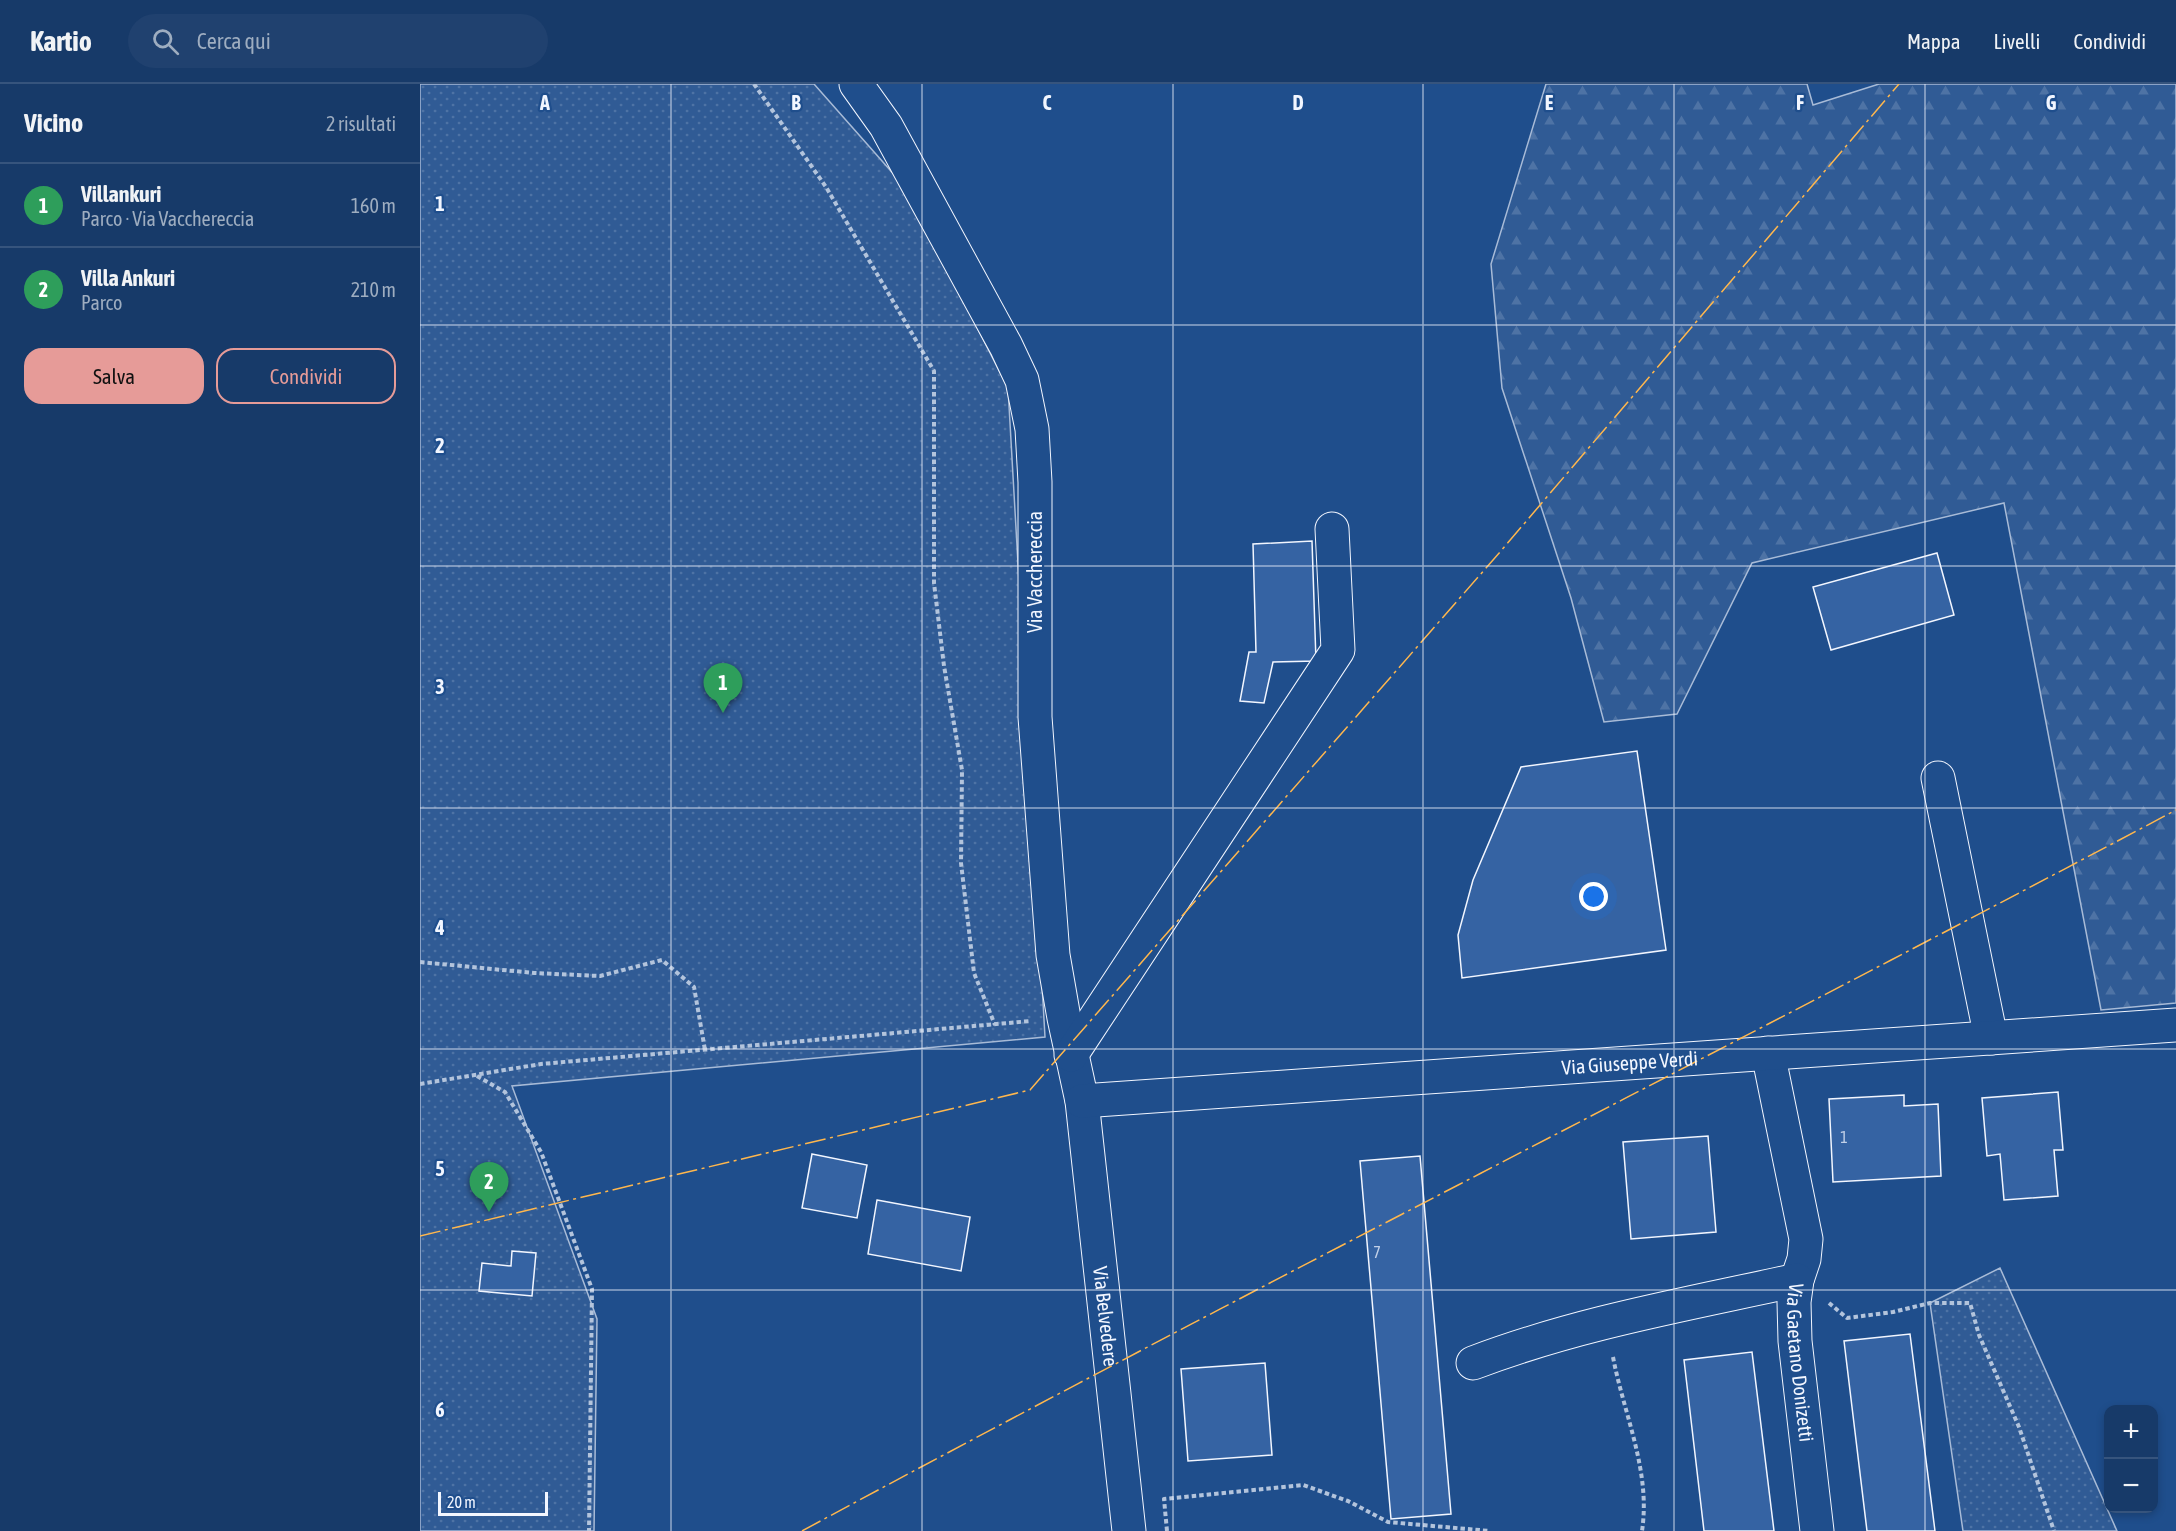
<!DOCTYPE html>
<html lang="it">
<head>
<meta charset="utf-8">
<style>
	body { margin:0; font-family:"Asap Condensed",sans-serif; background:#20416f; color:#f1f3f6 }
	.controls { position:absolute; right:18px; bottom:18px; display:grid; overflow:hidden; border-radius:12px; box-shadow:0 3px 9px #0003 }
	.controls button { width:54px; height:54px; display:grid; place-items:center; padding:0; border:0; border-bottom:2px solid #36547d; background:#173a69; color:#f1f3f6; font:30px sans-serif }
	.scale { position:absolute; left:18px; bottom:15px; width:110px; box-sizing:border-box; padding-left:6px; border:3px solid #f2f6ff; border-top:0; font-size:16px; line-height:21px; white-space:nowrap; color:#f2f6ff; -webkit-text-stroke:4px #1f4e8c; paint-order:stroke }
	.you { position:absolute; left:1174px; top:813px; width:21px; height:21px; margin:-15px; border:4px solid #fff; border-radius:50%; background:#1a73e8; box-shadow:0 0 0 9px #1a73e833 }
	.badge { display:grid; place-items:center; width:39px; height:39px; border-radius:50%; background:#e69b98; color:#fff; font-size:20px; font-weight:700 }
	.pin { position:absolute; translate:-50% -50px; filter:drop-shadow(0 2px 3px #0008) }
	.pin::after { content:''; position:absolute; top:32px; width:21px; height:18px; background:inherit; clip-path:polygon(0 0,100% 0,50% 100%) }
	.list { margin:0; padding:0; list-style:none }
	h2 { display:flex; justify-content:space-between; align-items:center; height:78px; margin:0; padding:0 24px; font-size:26px }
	h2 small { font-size:20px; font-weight:400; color:#9eadc0 }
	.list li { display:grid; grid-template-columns:39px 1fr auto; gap:18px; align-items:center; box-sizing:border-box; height:84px; padding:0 24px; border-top:2px solid #36547d }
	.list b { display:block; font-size:22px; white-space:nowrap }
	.list p { margin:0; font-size:20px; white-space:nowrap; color:#9eadc0 }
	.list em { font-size:20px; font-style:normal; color:#9eadc0 }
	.actions { display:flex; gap:12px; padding:18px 24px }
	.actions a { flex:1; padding:14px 0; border:2px solid #e69b98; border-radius:18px; text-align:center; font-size:21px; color:#e69b98 }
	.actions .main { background:#e69b98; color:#111 }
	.icon { flex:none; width:33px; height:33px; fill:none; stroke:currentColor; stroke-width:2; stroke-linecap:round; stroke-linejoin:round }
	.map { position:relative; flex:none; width:1756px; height:1447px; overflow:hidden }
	header { display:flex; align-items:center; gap:36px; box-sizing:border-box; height:84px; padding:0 30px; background:#173a69; border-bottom:2px solid #36547d }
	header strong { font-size:28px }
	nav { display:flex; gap:33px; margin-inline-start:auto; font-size:21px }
	.search { width:420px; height:54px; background:#20416f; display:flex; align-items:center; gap:15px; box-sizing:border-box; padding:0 21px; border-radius:33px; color:#9eadc0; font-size:22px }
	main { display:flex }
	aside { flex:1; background:#173a69 }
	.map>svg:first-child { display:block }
	.forest { fill:url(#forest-firs); stroke:#a8bbd7; stroke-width:1.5 }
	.park { fill:url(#park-dots); stroke:#a8bbd7; stroke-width:1.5 }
	.building { fill:#3563a3; stroke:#f2f6ff; stroke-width:1.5 }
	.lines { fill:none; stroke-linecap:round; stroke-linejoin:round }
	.minor-casing { stroke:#f2f6ff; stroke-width:35 }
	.path { stroke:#b3c4dc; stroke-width:4; stroke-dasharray:4.5 3; stroke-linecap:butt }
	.minor { stroke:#1f4e8c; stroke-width:33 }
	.power { stroke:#ffb74d; stroke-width:1.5; stroke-dasharray:21 4.5 3 4.5; stroke-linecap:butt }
	.grid { fill:none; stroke:#f2f6ff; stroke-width:1.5; stroke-opacity:0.55 }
	.labels { text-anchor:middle; stroke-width:4.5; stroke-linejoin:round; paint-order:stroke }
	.number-label { font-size:16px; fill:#c3d1e8 }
	.street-label { font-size:20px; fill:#f2f6ff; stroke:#1f4e8c }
	.grid-label { font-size:20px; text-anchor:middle; font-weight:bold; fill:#f2f6ff; stroke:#1f4e8c; stroke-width:4.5; stroke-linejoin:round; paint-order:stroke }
</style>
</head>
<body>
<header>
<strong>Kartio</strong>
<div class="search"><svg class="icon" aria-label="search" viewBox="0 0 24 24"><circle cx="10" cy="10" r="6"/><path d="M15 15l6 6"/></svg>Cerca qui</div>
<nav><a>Mappa</a><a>Livelli</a><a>Condividi</a></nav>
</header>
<main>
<aside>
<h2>Vicino<small>2 risultati</small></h2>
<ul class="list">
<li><span class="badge" style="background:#2e9e5b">1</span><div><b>Villankuri</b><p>Parco · Via Vacchereccia</p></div><em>160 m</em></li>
<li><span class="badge" style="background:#2e9e5b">2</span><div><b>Villa Ankuri</b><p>Parco</p></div><em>210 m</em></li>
</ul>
<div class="actions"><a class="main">Salva</a><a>Condividi</a></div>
</aside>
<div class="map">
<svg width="1756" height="1447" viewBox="0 0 1756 1447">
	<defs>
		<pattern id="forest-firs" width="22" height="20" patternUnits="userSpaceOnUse" patternTransform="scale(1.5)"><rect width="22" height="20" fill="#305b95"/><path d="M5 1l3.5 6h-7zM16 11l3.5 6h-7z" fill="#4e73a5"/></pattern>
		<pattern id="park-dots" width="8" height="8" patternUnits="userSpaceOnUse" patternTransform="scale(1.5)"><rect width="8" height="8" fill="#305b95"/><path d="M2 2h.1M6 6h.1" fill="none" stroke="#4e73a5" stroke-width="1.8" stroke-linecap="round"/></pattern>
	</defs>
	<rect width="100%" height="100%" fill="#1f4e8c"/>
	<polygon class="forest" points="1126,0 1387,0 1393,21 1459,0 1756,0 1756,919 1681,926 1584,419 1332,479 1257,630 1184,638 1151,514 1082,304 1071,180"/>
	<g class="park">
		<polygon points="0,0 394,0 485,103 588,304 625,953 92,1002 177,1235 174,1447 0,1447"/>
		<polygon points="1580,1184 1697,1447 1543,1447 1510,1219"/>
	</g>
	<g class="building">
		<polygon points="892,457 896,577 853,578 844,619 820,617 829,568 836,568 833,460"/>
		<polygon points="1517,469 1534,531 1411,566 1393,503"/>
		<polygon points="1217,667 1246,866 1042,894 1038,851 1053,796 1101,683"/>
		<polygon points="1638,1008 1643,1066 1634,1066 1638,1112 1584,1116 1580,1070 1567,1072 1562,1014"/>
		<polygon points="1484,1011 1484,1022 1518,1020 1521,1092 1413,1098 1409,1015"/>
		<polygon points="1288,1052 1296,1148 1211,1155 1203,1058"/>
		<polygon points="392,1070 447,1081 437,1134 382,1124"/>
		<polygon points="1000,1072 1031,1430 971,1435 940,1077"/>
		<polygon points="457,1116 550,1133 541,1187 448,1170"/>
		<polygon points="92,1167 116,1169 112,1212 59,1207 62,1179 91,1182"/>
		<polygon points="1490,1250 1515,1447 1447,1447 1424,1257"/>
		<polygon points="1332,1268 1354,1447 1284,1447 1264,1276"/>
		<polygon points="845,1279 852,1371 768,1377 761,1285"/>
	</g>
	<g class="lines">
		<g class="minor-casing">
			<g id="minor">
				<path id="s1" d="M 436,0 L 466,42 L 586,262 L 602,296 L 612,345 L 615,398 L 615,633 L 633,871 L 644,934 L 662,1017 L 709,1447"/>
				<polyline points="1518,694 1571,954"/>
				<path id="s2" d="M 1348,969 L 1386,1155 L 1384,1175 L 1377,1196 L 1374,1218 L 1375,1257 L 1397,1447"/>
				<polyline points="651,971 918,566 912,445"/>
				<path id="s3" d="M 662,1017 L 1756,941"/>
				<path d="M 1053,1279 C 1158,1239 1268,1220 1377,1196"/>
			</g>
		</g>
		<g class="path">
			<polyline points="334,0 406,103 514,287 514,499 524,582 542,686 541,779 554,889 575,941"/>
			<polyline points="0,878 114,889 180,892 242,876 274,903 285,966"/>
			<polyline points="57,992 85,1008 121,1068 172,1205 169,1447"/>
			<polyline points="0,1000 121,980 611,937"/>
			<polyline points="1409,1219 1427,1234 1473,1228 1510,1219 1550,1219 1559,1251 1599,1343 1634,1447"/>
			<path d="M 1193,1273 C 1204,1331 1231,1387 1222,1447"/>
			<polyline points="747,1447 744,1415 883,1401 928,1417 968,1438 1070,1447"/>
		</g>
		<use href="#minor" class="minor"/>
		<g class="power">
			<polyline points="0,1152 610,1006 1080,468 1479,0"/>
			<path d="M 382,1447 C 837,1201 1299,969 1756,726"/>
		</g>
	</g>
	<path class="grid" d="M 251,0 L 251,1447M 502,0 L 502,1447M 753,0 L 753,1447M 1003,0 L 1003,1447M 1254,0 L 1254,1447M 1505,0 L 1505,1447M 0,241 L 1756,241M 0,482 L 1756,482M 0,724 L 1756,724M 0,965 L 1756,965M 0,1206 L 1756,1206"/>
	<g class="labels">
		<g class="number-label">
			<text x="1424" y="1059">1</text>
			<text x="957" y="1174">7</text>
		</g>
		<g class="street-label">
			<text transform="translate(615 488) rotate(-90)" y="7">Via Vacchereccia</text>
			<text dy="7" stroke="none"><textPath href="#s3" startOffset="549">Via Giuseppe Verdi</textPath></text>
			<text dy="7" stroke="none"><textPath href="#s1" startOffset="1282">Via Belvedere</textPath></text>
			<text dy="7" stroke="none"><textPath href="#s2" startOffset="315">Via Gaetano Donizetti</textPath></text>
		</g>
	</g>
	<g class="grid-label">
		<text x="125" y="26">A</text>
		<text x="376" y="26">B</text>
		<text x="627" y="26">C</text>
		<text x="878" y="26">D</text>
		<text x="1129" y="26">E</text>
		<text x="1380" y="26">F</text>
		<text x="1631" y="26">G</text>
		<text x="20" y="127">1</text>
		<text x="20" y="369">2</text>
		<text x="20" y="610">3</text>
		<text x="20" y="851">4</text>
		<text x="20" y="1092">5</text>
		<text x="20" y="1333">6</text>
	</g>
</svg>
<div class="controls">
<button>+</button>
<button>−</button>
</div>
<div class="scale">20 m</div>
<div class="you"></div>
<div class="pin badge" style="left:303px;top:629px;background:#2e9e5b">1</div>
<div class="pin badge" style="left:69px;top:1128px;background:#2e9e5b">2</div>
</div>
</main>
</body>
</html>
